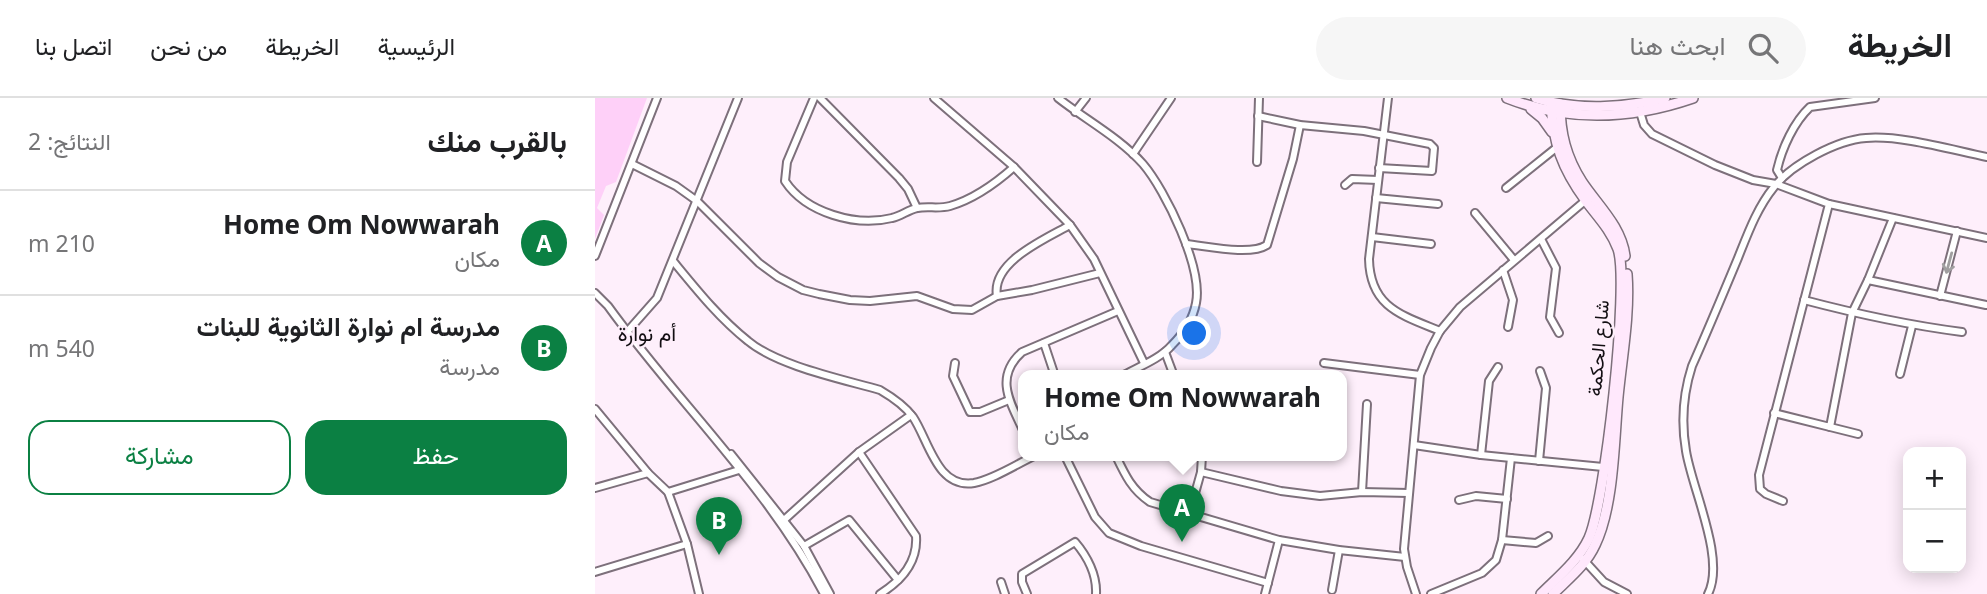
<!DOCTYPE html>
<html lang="ar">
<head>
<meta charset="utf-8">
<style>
	body { margin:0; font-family:"Noto Sans",Vazirmatn,sans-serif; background:#f6f6f6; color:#202124; direction:rtl }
	.controls { position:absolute; right:21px; bottom:21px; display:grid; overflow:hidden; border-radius:14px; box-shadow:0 4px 18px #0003 }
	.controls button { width:63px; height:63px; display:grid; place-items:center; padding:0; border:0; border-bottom:2px solid #e0e0e0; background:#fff; color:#202124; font:35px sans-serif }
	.you { position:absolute; left:600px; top:236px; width:24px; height:24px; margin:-18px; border:5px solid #fff; border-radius:50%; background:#1a73e8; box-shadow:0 0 0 10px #1a73e833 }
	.badge { display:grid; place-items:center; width:46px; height:46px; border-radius:50%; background:#0b8043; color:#fff; font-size:23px; font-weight:700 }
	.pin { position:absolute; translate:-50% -58px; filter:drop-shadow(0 2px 4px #0008) }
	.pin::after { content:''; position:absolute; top:37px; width:24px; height:21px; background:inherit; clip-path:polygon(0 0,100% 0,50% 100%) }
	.popup { position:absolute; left:423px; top:272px; width:329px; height:91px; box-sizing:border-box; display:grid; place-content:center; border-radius:14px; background:#fff; filter:drop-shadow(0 2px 5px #0005); font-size:23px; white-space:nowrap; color:#757577 }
	.popup b { font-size:26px; color:#202124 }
	.popup::after { content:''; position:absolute; left:50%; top:100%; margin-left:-14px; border:14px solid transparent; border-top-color:#fff }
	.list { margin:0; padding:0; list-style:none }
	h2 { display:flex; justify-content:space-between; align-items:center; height:91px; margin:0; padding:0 28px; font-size:30px }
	h2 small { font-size:23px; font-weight:400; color:#757577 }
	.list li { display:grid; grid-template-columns:46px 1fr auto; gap:21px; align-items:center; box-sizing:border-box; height:105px; padding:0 28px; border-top:2px solid #e0e0e0 }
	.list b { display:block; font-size:26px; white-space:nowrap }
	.list p { margin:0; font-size:23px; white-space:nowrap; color:#757577 }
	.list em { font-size:23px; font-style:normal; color:#757577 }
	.actions { display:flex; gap:14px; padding:21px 28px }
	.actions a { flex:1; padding:16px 0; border:2px solid #0b8043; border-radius:21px; text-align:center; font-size:24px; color:#0b8043 }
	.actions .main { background:#0b8043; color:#fff }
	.icon { flex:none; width:38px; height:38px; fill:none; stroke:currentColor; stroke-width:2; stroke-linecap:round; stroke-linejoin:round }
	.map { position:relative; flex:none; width:1392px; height:496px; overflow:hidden; direction:ltr }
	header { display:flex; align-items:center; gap:42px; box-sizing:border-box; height:98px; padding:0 35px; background:#fff; border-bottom:2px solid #e0e0e0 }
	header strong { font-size:33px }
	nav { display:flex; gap:38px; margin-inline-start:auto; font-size:24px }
	.search { width:490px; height:63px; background:#f6f6f6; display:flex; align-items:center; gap:18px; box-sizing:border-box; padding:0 24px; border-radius:38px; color:#757577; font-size:26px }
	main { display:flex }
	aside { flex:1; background:#fff }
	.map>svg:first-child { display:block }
	.green { fill:#fed0f8 }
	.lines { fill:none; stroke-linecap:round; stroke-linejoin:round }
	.street-casing { stroke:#7d707b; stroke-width:10 }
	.secondary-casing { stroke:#7d707b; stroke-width:12 }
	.street { stroke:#fff; stroke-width:6 }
	.secondary { stroke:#ffe8fc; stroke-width:9 }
	.oneway { stroke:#a09fa0 }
	.labels { text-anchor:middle; stroke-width:5; stroke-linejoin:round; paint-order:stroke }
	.street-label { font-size:19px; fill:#120e12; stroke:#feeffb }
	.neighbourhood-label { font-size:21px; fill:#120e12; stroke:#feeffb }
</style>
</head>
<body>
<header>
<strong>الخريطة</strong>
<div class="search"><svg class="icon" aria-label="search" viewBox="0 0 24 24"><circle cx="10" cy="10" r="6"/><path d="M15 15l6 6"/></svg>ابحث هنا</div>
<nav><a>الرئيسية</a><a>الخريطة</a><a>من نحن</a><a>اتصل بنا</a></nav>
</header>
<main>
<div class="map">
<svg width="1392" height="496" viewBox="0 0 1392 496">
	<rect width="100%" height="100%" fill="#feeffb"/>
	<polygon class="green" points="0,0 52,0 21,84 11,88 2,110 9,117 0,141"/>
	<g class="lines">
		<g class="street-casing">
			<g id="street">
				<path d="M 219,0 L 192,64 L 190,83 C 211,115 261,129 297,120 C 306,118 313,112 322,110 C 333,108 344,111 355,108 C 379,101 401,85 419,69"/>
				<polyline points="225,0 304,80 313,91 322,110"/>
				<polyline points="339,0 419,69 475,127 499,161 549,265"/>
				<path d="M 463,0 C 491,22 525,40 548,66 C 571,93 608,170 601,205 C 598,221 588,236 577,247 C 565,261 543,269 527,278"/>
				<path d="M 793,0 L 774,161 C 775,209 806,217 845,233"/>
				<polyline points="480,14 491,0"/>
				<polyline points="1045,14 1049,27 1057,36 1120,67 1158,82 1181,86 1234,106 1164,377 1165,391 1171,396 1188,403"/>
				<polyline points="663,18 705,27 769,33 835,46 839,50 837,73 784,70"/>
				<polyline points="538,56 576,0"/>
				<polyline points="662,64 664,0"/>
				<polyline points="37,66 81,88 102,103 164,165 183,179 208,192 224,196 255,202 275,203 322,198 358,211 377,212 402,198 437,192 505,175"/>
				<path d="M 1187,80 L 1182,72 C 1187,50 1199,24 1215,9 L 1280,0"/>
				<polyline points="750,87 757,81 783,82"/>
				<polyline points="911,90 961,50"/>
				<polyline points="781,100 843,106"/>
				<polyline points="1234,106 1392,140"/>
				<polyline points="880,115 919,162"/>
				<polyline points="777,139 836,146"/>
				<polyline points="946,141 961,170 955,219 964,235"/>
				<path d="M 591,146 C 612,148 655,158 672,147 L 698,61 L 705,27"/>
				<polyline points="0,158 62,0"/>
				<path d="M 78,163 C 101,191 124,220 153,243 C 183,268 247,281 285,292 C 297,299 310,308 318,319 C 334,343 342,391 379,385 C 399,381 420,367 439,358"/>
				<polyline points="908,172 918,202 913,229"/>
				<polyline points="1273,182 1298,120"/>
				<path d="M 0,195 L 13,208 C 83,305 174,390 229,496"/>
				<path d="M 402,198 C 396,164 450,141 475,127"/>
				<polyline points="1345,198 1362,133"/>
				<path d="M 1209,202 C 1262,216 1313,227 1367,234"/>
				<polyline points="32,234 62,200 143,0"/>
				<polyline points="449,245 460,278"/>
				<polyline points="570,254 579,278"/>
				<polyline points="360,265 358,278 375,314 385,314 414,302"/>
				<polyline points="729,265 825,277"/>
				<polyline points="1305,276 1317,228"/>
				<polyline points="0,311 53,375 73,394 92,446 104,496"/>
				<polyline points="1179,315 1235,329 1257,215 1273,182 1391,207"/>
				<polyline points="1235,329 1263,336"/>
				<path d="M 428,332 C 415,304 399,279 427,254 L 523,213"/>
				<polyline points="819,347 886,357 1008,369"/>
				<path d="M 264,354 L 321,438 C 323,465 306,483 285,496"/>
				<polyline points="136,356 209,448 235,496"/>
				<polyline points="886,357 894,283 903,269"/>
				<polyline points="470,358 500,419 514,435 546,448 673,485"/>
				<path d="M 521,358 C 530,377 537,392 555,404 L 684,442 L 744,452 L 810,459"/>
				<polyline points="944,363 951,290 945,273"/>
				<polyline points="606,374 686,393 725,398 767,394 814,395"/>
				<polyline points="0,390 53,375"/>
				<polyline points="73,394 144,372"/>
				<polyline points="767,394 772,306"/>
				<polyline points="864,402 881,398 912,401"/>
				<polyline points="594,417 606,374 607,358"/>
				<polyline points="189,422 264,354 316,317"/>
				<polyline points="907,442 941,445 953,438"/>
				<polyline points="209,448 254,422 303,482"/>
				<polyline points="988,461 1009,484 1032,496"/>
				<polyline points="0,474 92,446"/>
				<polyline points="406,484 410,496"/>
				<polyline points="737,492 744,452"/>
				<path d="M 432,496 L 427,484 L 427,476 L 480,444 C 492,458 502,477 501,496"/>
				<polyline points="670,496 684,442"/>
				<polyline points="821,496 812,469 809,451 825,277 836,250 845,233 865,209 991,102"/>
				<polyline points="836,496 887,475 901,462 907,442 916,360"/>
				<path d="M 1113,496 C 1131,461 1097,391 1091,353 C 1086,324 1088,296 1097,268 C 1113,232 1128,196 1143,160 C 1153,135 1162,110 1179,89 C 1197,66 1242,42 1271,40 C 1306,37 1357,52 1392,59"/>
			</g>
		</g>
		<g class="secondary-casing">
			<g id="secondary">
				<path d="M 912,0 C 973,24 1037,21 1098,0"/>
				<path d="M 941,0 C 981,13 1030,10 1070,0"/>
				<path d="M 965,6 C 965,35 971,59 987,84 C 1003,108 1026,128 1030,158"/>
				<polyline points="936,11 947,20 957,34"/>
				<path d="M 946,496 C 963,479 984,462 994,440 C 1010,405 1035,185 1023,151 C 1016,132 1003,119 991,103 C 967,70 958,45 956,5"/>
				<path d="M 958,496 C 973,481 991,467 1000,447 C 1019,408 1019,342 1023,299 C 1027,258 1035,216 1032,176"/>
			</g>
		</g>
		<use href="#street" class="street"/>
		<use href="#secondary" class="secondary"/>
	</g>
	<defs><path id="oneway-shaft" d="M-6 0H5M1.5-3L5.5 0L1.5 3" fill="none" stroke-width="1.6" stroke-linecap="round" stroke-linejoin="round" transform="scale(1.75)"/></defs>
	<use class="oneway" href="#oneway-shaft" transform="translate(1354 165) rotate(105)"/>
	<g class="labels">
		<g class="street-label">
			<text transform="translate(1003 250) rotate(-85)" y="7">شارع الحكمة</text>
		</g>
		<g class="neighbourhood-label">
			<text x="52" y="243">أم نوارة</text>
		</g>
	</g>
</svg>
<div class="controls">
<button>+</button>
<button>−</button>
</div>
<div class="you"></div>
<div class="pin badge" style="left:587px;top:444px">A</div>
<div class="popup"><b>Home Om Nowwarah</b>مكان</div>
<div class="pin badge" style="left:124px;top:457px">B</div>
</div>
<aside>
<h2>بالقرب منك<small>النتائج: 2</small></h2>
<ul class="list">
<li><span class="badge">A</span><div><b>Home Om Nowwarah</b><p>مكان</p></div><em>210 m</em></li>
<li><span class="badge">B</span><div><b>مدرسة ام نوارة الثانوية للبنات</b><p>مدرسة</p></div><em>540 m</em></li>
</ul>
<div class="actions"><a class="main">حفظ</a><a>مشاركة</a></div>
</aside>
</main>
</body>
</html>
